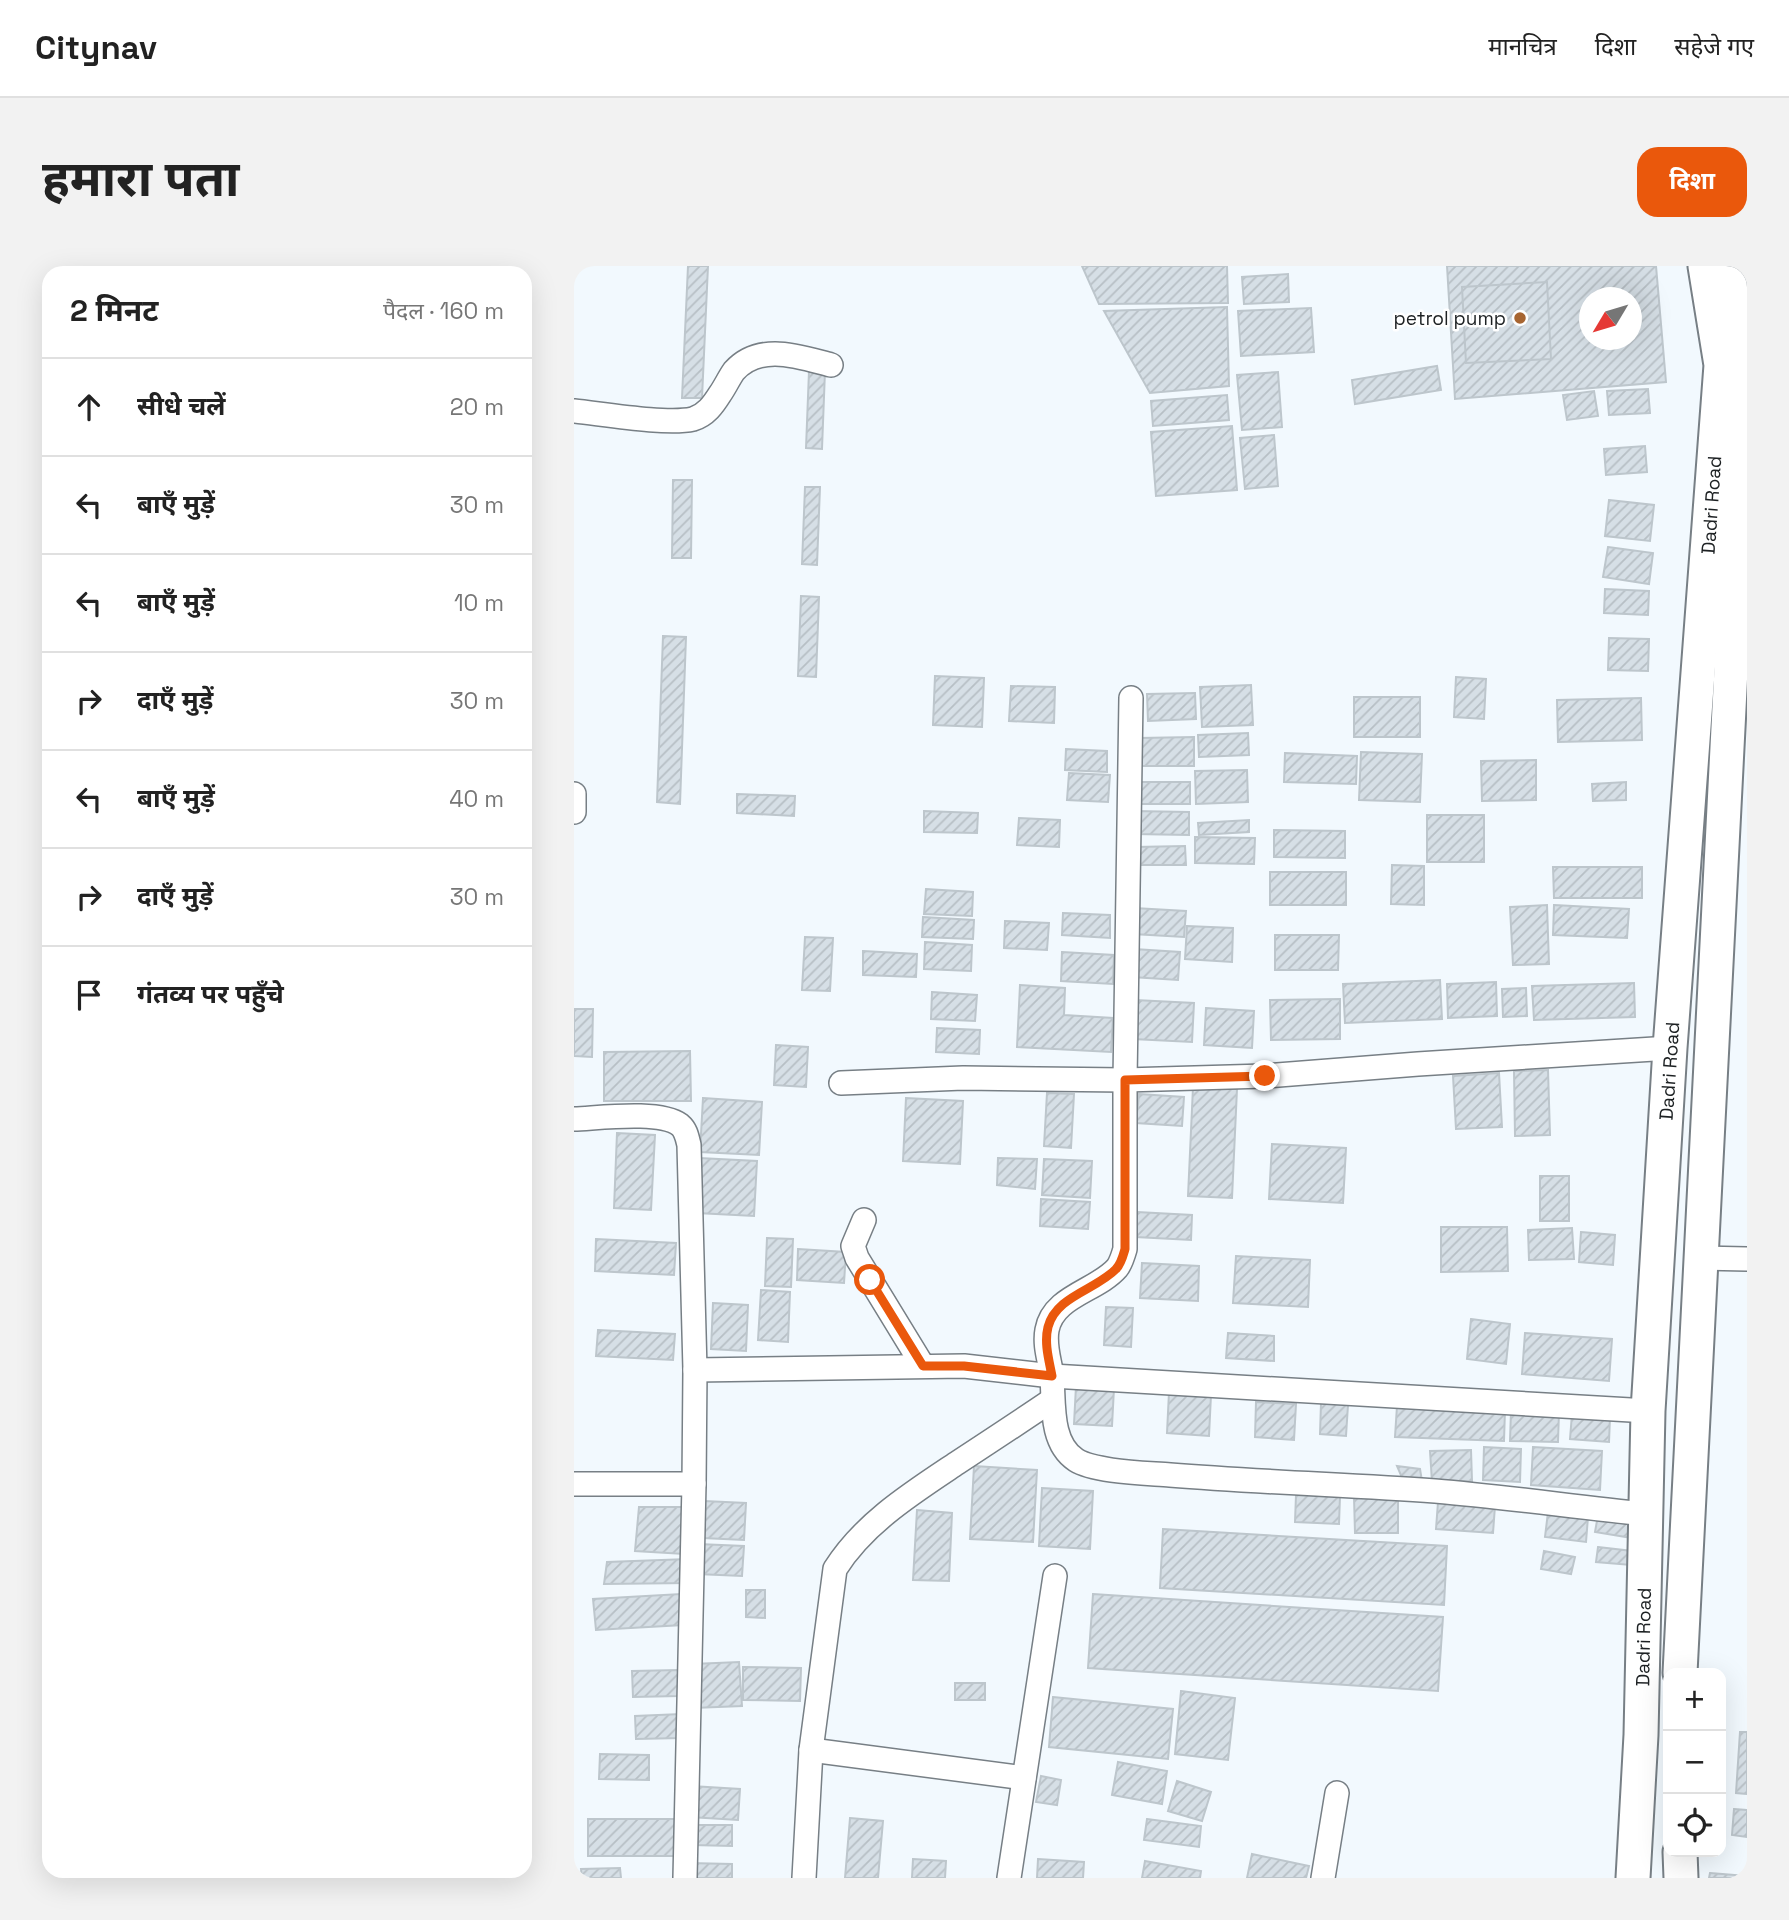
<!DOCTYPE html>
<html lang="hi">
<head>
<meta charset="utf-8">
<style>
	body { margin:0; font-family:"Space Grotesk","Noto Sans Devanagari",sans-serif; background:#f2f2f2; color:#222 }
	.controls { position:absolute; right:21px; bottom:21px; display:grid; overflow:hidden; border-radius:14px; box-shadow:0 7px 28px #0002 }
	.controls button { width:63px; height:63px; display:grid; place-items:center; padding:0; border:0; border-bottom:2px solid #e0e0e0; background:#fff; color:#222; font:35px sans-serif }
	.compass { position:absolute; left:1005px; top:21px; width:63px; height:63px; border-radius:50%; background:#fff; box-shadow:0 7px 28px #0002; rotate:232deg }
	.stop { position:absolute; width:21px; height:21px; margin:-16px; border:5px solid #ea580c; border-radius:50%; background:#fff }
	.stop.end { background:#ea580c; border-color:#fff; box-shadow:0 2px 7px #0008 }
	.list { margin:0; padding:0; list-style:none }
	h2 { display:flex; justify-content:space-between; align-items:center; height:91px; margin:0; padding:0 28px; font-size:30px }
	h2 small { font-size:23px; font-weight:400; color:#767676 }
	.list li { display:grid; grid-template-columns:46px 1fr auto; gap:21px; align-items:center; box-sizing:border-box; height:98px; padding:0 28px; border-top:2px solid #e0e0e0 }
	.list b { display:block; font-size:26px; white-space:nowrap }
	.list em { font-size:23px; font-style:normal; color:#767676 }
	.icon { flex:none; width:38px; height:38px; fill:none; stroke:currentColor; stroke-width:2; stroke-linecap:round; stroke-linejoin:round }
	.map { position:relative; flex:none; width:1173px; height:1612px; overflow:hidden; border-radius:21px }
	header { display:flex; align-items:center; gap:42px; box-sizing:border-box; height:98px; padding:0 35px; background:#fff; border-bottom:2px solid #e0e0e0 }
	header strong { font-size:33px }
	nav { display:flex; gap:38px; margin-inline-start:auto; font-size:24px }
	.intro { display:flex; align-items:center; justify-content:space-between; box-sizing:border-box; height:168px; padding:0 42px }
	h1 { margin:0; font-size:49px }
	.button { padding:18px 32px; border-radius:21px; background:#ea580c; color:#fff; font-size:24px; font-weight:700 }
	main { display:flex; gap:42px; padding:0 42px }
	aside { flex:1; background:#fff; border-radius:21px; box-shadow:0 7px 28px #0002 }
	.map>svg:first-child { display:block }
	.building { fill:url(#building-hatch); stroke:#bdc6cc; stroke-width:2; fill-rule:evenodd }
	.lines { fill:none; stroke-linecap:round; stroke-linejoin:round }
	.street-casing { stroke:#777f85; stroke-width:26 }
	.secondary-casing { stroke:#777f85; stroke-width:37 }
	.street { stroke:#fff; stroke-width:23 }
	.secondary { stroke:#fff; stroke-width:33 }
	.route { stroke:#ea580c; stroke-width:9 }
	.poi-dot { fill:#a76531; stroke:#fff; stroke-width:2.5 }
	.labels { text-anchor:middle; stroke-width:5; stroke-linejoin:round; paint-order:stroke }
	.poi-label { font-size:19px; fill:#1d2123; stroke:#fff; text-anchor:end }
	.street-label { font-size:19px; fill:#1d2123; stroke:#fff }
</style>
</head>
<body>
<header>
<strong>Citynav</strong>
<nav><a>मानचित्र</a><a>दिशा</a><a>सहेजे गए</a></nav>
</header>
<div class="intro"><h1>हमारा पता</h1><a class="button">दिशा</a></div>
<main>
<aside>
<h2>2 मिनट<small>पैदल · 160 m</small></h2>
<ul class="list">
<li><svg class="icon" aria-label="ahead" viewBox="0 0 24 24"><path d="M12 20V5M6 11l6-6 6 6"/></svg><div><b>सीधे चलें</b></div><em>20 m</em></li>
<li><svg class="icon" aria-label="left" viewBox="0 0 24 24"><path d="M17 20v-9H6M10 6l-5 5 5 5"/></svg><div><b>बाएँ मुड़ें</b></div><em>30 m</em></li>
<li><svg class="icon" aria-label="left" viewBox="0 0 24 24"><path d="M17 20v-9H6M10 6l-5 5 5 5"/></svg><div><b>बाएँ मुड़ें</b></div><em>10 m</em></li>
<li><svg class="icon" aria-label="right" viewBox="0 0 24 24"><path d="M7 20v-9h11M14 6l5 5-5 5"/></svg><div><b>दाएँ मुड़ें</b></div><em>30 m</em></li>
<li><svg class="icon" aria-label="left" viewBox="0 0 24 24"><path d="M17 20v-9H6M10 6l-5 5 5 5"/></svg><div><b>बाएँ मुड़ें</b></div><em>40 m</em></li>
<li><svg class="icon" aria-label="right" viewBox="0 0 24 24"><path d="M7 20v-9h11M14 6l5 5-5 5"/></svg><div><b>दाएँ मुड़ें</b></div><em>30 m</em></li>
<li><svg class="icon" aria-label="arrive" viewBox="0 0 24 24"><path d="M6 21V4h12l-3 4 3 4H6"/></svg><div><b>गंतव्य पर पहुँचे</b></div></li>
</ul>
</aside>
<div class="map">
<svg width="1173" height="1612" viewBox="0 0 1173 1612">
	<defs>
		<pattern id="building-hatch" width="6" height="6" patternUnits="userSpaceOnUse" patternTransform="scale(1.75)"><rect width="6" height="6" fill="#d6dfe6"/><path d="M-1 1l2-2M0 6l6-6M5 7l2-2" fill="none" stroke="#b7bfc5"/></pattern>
	</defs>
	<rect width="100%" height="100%" fill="#f2f9fe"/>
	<g class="building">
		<polygon points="114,0 134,0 128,132 108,132"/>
		<polygon points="508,0 653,0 654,37 525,38"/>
		<path d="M 873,0 L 1082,0 L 1092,116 L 881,133 ZM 1016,32 L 1058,32 L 1058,74 L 1016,74 Z"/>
		<polygon points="714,8 715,36 670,38 668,11"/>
		<polygon points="973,16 977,93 892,97 888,21"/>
		<polygon points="653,41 655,120 576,127 530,45"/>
		<polygon points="737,42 740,86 667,90 664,45"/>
		<polygon points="863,100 867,124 781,138 778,114"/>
		<polygon points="235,105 251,105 248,183 232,182"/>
		<polygon points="704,106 708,161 668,164 663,109"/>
		<polygon points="1074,123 1076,147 1035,149 1033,125"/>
		<polygon points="1020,125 1024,150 993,154 989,129"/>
		<polygon points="653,129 655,154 579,160 577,135"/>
		<polygon points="658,160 663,224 582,230 577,166"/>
		<polygon points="700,169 704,220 671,223 666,172"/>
		<polygon points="1071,180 1073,206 1032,209 1030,183"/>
		<polygon points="99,214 118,214 117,292 98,292"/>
		<polygon points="231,221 246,221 243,299 228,298"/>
		<polygon points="1035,234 1080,239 1076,275 1031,270"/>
		<polygon points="1034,281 1079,287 1075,318 1029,311"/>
		<polygon points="1031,323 1075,325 1074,349 1030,347"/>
		<polygon points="227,330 245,331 242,411 224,410"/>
		<polygon points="89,370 112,371 106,538 83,536"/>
		<polygon points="1035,372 1075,373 1074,405 1034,404"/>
		<polygon points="361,410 410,412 408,461 359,459"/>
		<polygon points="882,411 912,413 910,453 880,451"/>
		<polygon points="677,419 679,459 628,461 626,421"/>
		<polygon points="437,420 481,421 480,457 435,455"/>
		<polygon points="621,427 622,453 574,455 573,428"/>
		<rect x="780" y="431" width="66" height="40"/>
		<polygon points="1067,432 1068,474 984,476 983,434"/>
		<polygon points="674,467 675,489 625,491 624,469"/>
		<polygon points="620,471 620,500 565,500 565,472"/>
		<polygon points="492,483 533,485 533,506 491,504"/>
		<polygon points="787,486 848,488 846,536 785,534"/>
		<polygon points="711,487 783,490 782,518 710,516"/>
		<polygon points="962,494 962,534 908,535 907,495"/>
		<polygon points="673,504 674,536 622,538 621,505"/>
		<polygon points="495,507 536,509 534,536 493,534"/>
		<rect x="561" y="516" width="55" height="22"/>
		<polygon points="1052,516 1052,534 1019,535 1018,518"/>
		<polygon points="163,528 221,530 220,550 163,547"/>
		<polygon points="350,545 404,547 403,567 350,566"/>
		<polygon points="560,545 615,546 615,569 560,568"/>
		<rect x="853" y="549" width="57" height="47"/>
		<polygon points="445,552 486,554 485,581 443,579"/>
		<polygon points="675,554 675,566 625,569 624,557"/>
		<polygon points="700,564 771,565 771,592 700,591"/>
		<polygon points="621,571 681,572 680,598 621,597"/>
		<polygon points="611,580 612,599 561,599 561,581"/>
		<polygon points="818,599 850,600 850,639 817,638"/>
		<polygon points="979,601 1068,601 1068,632 980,632"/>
		<rect x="696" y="606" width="76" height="33"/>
		<polygon points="352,623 399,626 398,650 350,648"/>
		<polygon points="973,639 975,698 939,699 936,641"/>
		<polygon points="980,639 1055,643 1053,672 979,669"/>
		<polygon points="560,642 612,645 610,671 559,668"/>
		<polygon points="489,647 536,649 536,672 488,669"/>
		<polygon points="349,651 400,654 399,673 348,671"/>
		<polygon points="431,655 475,657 473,684 430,682"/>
		<polygon points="613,660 659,662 658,696 611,693"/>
		<polygon points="701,669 765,669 764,704 701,704"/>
		<polygon points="231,671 259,672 256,725 228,724"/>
		<polygon points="351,676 398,679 397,705 350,703"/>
		<polygon points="560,683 606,686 604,714 558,711"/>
		<polygon points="289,685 343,688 342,711 289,709"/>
		<polygon points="488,686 540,689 539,718 487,715"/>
		<polygon points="866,714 868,753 771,757 769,718"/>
		<polygon points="922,716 923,750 874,752 873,718"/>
		<polygon points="1060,717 1061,751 960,754 958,720"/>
		<polygon points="446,719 491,722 490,749 539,752 537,786 443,781"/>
		<polygon points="952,722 953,750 929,751 928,723"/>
		<polygon points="358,726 403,729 401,755 357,753"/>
		<polygon points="766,733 766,773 697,774 696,734"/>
		<polygon points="561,734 620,737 618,776 559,773"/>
		<polygon points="632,742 680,745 678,782 630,779"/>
		<polygon points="0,743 19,743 18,791 0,790"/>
		<polygon points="363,762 406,764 405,788 362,786"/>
		<polygon points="202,779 234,781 232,821 200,819"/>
		<polygon points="116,785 117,835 30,835 30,786"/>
		<polygon points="974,804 976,869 941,870 940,805"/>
		<polygon points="925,807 928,861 882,863 879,810"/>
		<polygon points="619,821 663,823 658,932 614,930"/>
		<polygon points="473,827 500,828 497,882 470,880"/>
		<polygon points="565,828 610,831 608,860 562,857"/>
		<polygon points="129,832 188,836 185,889 126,886"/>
		<polygon points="332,832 389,835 386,898 329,895"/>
		<polygon points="43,867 81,869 77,944 40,942"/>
		<polygon points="698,878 772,882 769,937 695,933"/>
		<polygon points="125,892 183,895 180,950 123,947"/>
		<polygon points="424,892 463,893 461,923 423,919"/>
		<polygon points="470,893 518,895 516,932 468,929"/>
		<rect x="966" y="910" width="29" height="45"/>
		<polygon points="467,933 516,936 514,963 466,960"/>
		<polygon points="563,946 618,949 617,974 562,971"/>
		<polygon points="867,961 933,961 934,1005 867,1006"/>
		<polygon points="998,962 1000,993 955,994 954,964"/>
		<polygon points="1007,966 1041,969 1039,999 1005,996"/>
		<polygon points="193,972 219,973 217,1021 191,1020"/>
		<polygon points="22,973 102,977 100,1009 21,1005"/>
		<polygon points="224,983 272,986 270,1017 223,1014"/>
		<polygon points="662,990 736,994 734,1041 659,1037"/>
		<polygon points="568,997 625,1000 624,1035 566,1032"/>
		<polygon points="187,1024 216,1026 214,1076 184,1074"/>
		<polygon points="139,1037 174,1039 172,1085 137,1083"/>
		<polygon points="532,1041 559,1042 557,1081 530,1079"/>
		<polygon points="897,1053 936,1058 932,1098 893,1093"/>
		<polygon points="24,1064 101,1068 99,1094 22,1090"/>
		<polygon points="654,1067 700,1070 700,1095 652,1092"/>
		<polygon points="951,1067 1038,1073 1035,1115 948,1108"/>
		<polygon points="502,1120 540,1122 538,1160 500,1158"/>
		<polygon points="595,1126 637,1129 635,1170 593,1167"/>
		<polygon points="682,1136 722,1138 720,1174 681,1171"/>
		<polygon points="747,1137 774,1139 772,1170 746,1168"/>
		<polygon points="823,1140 931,1144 930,1175 821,1171"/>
		<polygon points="937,1145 985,1146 984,1176 936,1175"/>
		<polygon points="998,1148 1036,1151 1035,1176 996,1173"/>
		<polygon points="910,1181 947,1183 946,1216 909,1214"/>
		<polygon points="959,1181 1028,1185 1026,1224 957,1219"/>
		<polygon points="897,1184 898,1215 858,1216 856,1185"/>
		<polygon points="400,1200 463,1204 459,1276 396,1273"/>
		<polygon points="823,1200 846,1203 848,1215 829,1214"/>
		<polygon points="468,1222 519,1225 516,1283 465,1280"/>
		<polygon points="722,1229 766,1230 765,1258 721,1256"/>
		<polygon points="824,1230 824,1267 781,1267 780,1231"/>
		<polygon points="130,1235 172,1237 170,1274 129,1272"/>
		<polygon points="864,1236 921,1240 919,1267 862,1263"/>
		<polygon points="65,1241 108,1241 110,1288 61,1285"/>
		<polygon points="343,1244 378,1247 375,1315 339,1314"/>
		<polygon points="974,1246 1014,1251 1012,1276 971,1271"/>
		<polygon points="1024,1249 1060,1255 1058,1272 1021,1266"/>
		<polygon points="589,1263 873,1280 870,1339 586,1322"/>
		<polygon points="124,1278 170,1280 168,1310 123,1308"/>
		<polygon points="1024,1281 1058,1285 1057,1299 1022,1296"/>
		<polygon points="970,1285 1001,1291 997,1308 967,1303"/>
		<polygon points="114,1293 115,1317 30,1318 33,1296"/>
		<polygon points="172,1324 191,1324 191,1352 172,1351"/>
		<polygon points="107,1328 109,1359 22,1364 19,1333"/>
		<polygon points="519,1328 869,1351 864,1425 514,1402"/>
		<polygon points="165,1396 168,1440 120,1442 119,1398"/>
		<polygon points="169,1401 227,1402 226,1435 169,1434"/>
		<polygon points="105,1404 105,1430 59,1431 58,1405"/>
		<rect x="381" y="1417" width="30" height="17"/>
		<polygon points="607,1425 661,1432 654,1494 601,1488"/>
		<polygon points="479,1431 599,1443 594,1493 475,1481"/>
		<polygon points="107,1448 108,1472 62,1473 61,1450"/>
		<polygon points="1166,1466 1173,1466 1173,1528 1162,1527"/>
		<polygon points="26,1488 75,1489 75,1514 25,1513"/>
		<polygon points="544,1496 593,1505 588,1538 538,1529"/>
		<polygon points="467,1510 487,1514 483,1539 462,1536"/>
		<polygon points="603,1515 637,1526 628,1555 594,1545"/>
		<polygon points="117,1520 166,1523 164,1554 116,1551"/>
		<polygon points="1160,1543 1173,1544 1173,1571 1158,1569"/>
		<polygon points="276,1552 309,1555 304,1612 271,1612"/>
		<rect x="14" y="1553" width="91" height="37"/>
		<polygon points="573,1553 627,1560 625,1581 570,1574"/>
		<polygon points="118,1559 158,1559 158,1580 118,1579"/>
		<polygon points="678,1588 735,1600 732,1612 673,1612"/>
		<polygon points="339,1593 372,1595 371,1612 338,1612"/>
		<polygon points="464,1593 510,1596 509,1612 463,1612"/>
		<polygon points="571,1595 627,1605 626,1612 568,1612"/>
		<polygon points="114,1597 158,1598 158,1612 114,1612"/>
		<polygon points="46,1602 47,1612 8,1612 7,1603"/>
		<polygon points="1136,1607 1173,1610 1173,1612 1135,1612"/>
	</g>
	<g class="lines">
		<g class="street-casing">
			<g id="street">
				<path d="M 0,145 C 29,148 93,159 119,153 C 132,149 139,139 146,128 C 151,121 155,112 160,105 C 186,76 226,91 257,99"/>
				<path d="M 557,432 L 551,814 L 551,983 C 549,990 547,997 543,1002 C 523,1025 479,1030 473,1064 C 470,1080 476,1095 478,1111 C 480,1138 476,1177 502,1194 C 521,1206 573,1207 596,1209 C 685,1216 773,1219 861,1225 C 932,1231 1002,1241 1072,1248"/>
				<polyline points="0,528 0,546"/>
				<polyline points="267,817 389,812 551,814 691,810 844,798 1096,782"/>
				<path d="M 0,853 C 26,852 86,844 106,859 C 112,864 113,871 115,879 L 121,1104 L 120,1218 L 111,1612"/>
				<polyline points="290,954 279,980 283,992 349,1100"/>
				<polyline points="1126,992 1173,993"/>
				<polyline points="121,1104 390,1100 478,1110 1074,1145"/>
				<polyline points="0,1218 120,1218"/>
				<polyline points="237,1484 450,1512"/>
				<path d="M 230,1612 L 237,1484 L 261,1303 C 290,1257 338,1227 383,1197 C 415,1176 447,1155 478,1134"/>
				<polyline points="435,1612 481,1310"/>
				<polyline points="749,1612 763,1527"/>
			</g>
		</g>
		<g class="secondary-casing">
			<g id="secondary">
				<polyline points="1106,1407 1157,403 1169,102 1156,0"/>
				<polyline points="1106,1586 1107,1612"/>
				<polyline points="1059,1612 1067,1469 1074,1145 1096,782 1147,99 1131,0"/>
			</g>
		</g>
		<use href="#street" class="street"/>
		<use href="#secondary" class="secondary"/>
	</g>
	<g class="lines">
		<path class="route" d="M 296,1014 L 349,1100 L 390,1100 L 478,1110 C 475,1094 470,1077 474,1061 C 482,1030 522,1024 542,1003 C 547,998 549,990 551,983 L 551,814 L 691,810"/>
	</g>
	<circle class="poi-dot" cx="946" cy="52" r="7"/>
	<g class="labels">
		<g class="poi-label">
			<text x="932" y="59">petrol pump</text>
		</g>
		<g class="street-label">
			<text transform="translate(1137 239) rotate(-86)" y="7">Dadri Road</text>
			<text transform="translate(1095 805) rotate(-86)" y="7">Dadri Road</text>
			<text transform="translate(1069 1371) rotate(-89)" y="7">Dadri Road</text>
		</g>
	</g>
</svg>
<div class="controls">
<button>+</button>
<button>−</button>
<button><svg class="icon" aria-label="locate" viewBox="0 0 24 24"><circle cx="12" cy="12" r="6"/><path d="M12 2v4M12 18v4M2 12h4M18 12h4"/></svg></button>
</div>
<svg class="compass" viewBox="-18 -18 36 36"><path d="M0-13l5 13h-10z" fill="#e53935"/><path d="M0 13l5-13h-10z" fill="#767676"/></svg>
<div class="stop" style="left:296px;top:1014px"></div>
<div class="stop end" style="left:691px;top:810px"></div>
</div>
</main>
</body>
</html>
